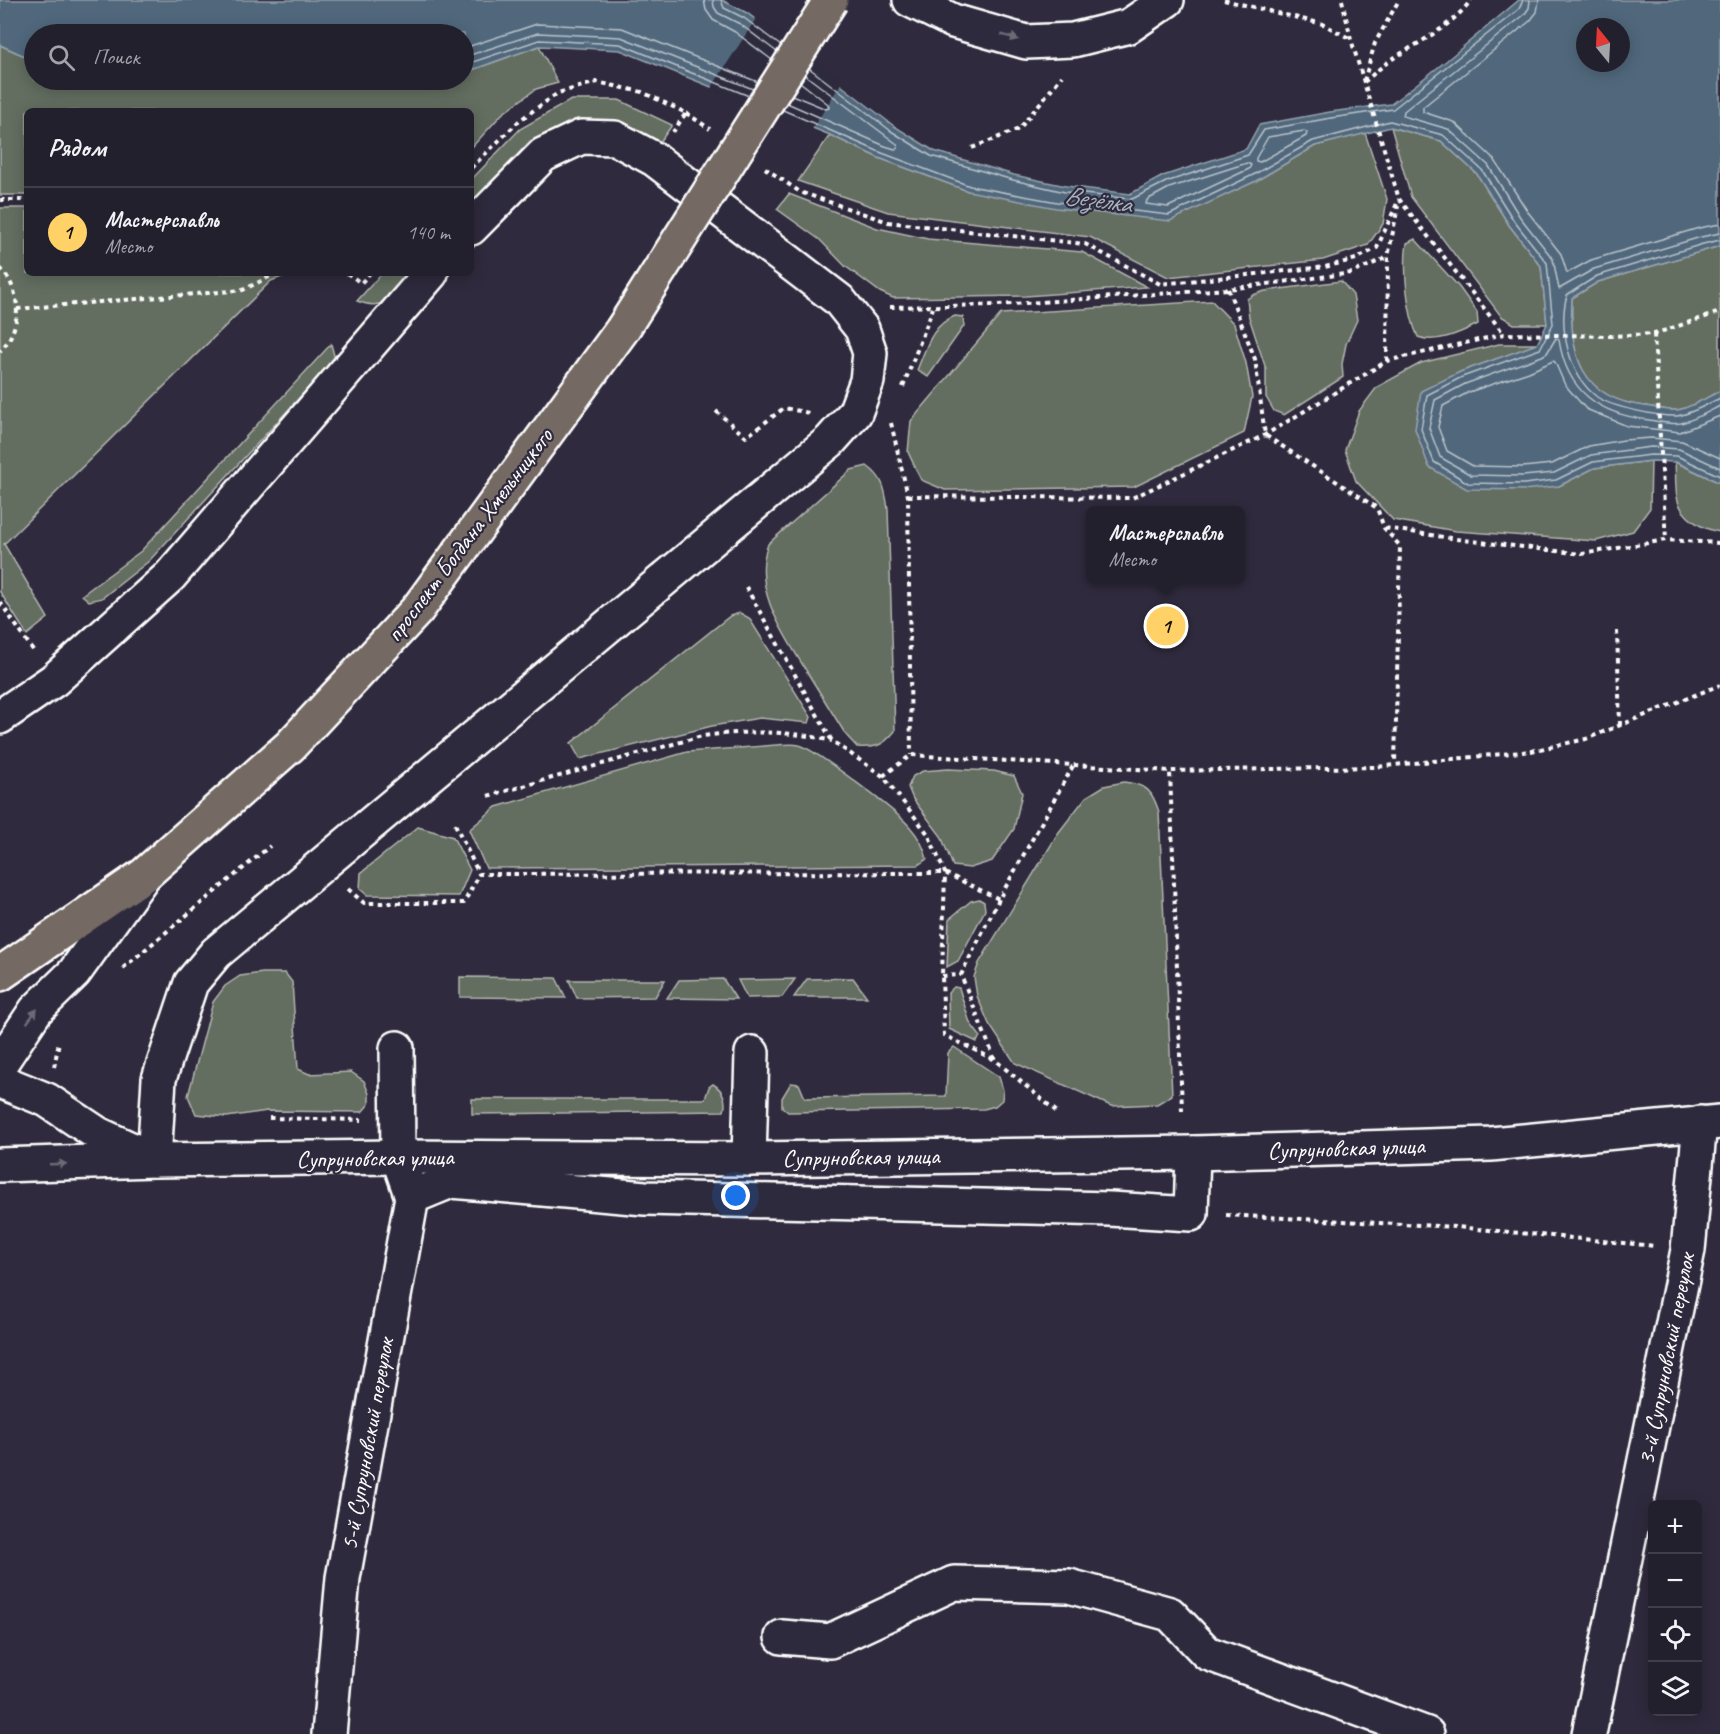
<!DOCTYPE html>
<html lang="ru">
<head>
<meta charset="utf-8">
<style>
	body { margin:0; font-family:Caveat,sans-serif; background:#2b2836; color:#f1f3f6 }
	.controls { position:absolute; right:18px; bottom:18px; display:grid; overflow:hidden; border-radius:9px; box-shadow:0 3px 15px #0003 }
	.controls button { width:54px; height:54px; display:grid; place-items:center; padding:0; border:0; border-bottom:2px solid #403e4a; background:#23202e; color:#f1f3f6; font:30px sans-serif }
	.compass { position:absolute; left:1576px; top:18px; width:54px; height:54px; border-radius:50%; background:#23202e; box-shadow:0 3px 15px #0003; rotate:342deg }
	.you { position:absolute; left:736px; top:1196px; width:21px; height:21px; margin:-15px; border:4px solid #fff; border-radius:50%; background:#1a73e8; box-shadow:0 0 0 9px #1a73e833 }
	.badge { display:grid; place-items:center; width:39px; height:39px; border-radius:50%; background:#ffd166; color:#111; font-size:20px; font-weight:700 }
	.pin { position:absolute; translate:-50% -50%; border:3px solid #fff; box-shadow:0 2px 6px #0006 }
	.popup { position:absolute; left:1086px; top:506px; width:159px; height:78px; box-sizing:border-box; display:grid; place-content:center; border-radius:9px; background:#23202e; filter:drop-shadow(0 2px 4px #0005); font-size:20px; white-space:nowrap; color:#a3a3aa }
	.popup b { font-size:22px; color:#f1f3f6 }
	.popup::after { content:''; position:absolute; left:50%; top:100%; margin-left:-12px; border:12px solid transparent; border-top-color:#23202e }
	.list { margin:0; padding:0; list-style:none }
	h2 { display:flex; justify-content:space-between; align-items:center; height:78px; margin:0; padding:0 24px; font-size:26px }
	h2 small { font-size:20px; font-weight:400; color:#a3a3aa }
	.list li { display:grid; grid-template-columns:39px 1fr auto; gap:18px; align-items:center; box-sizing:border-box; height:90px; padding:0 24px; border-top:2px solid #403e4a }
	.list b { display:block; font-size:22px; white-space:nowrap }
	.list p { margin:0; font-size:20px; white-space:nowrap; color:#a3a3aa }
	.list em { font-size:20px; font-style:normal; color:#a3a3aa }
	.icon { flex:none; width:33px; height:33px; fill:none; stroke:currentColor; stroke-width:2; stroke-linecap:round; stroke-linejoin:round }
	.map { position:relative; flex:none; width:1720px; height:1734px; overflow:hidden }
	.search { position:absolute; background:#23202e; box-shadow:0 3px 15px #0003; left:24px; top:24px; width:450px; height:66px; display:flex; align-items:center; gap:15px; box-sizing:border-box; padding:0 21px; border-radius:33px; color:#a3a3aa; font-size:22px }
	.panel { position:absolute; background:#23202e; box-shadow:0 3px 15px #0003; left:24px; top:108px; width:450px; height:168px; border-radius:9px }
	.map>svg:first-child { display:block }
	.green { fill:#646d60; stroke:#b2b6b0; stroke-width:1.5 }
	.water { fill:#51687c; stroke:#97a4b0; stroke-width:1.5; fill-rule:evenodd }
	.pier { fill:#2f2a3d }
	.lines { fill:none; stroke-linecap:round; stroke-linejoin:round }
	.shore { stroke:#b9c3cb; stroke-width:1.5 }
	.minor-casing { stroke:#fff; stroke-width:38 }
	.major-casing { stroke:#fff; stroke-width:38 }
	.path { stroke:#fff; stroke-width:4; stroke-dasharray:4.5 4.5; stroke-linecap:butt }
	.minor { stroke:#2f2a3d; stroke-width:33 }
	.major { stroke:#756964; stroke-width:33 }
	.major-bridge-casing { stroke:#fff; stroke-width:38; stroke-linecap:butt }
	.major-bridge { stroke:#756964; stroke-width:33 }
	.oneway { fill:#6d6a77 }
	.labels { text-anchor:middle; stroke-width:4.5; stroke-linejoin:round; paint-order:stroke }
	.street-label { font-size:24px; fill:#fff; stroke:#2f2a3d }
	.water-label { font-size:26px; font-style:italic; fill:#a8b4be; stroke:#2f2a3d }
</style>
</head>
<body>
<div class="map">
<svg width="1720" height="1734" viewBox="0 0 1720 1734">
	<rect width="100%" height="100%" fill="#2f2a3d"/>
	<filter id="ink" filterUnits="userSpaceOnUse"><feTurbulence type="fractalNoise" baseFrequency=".0167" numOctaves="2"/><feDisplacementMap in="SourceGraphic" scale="12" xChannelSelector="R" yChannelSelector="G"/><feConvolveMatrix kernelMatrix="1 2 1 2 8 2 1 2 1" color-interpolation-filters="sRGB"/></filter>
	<g filter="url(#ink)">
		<g class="green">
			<polygon points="0,45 34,60 34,80 464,80 464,71 469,71 539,46 558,83 536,89 502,114 471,148 471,111 27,111 27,195 0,195"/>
			<polygon points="571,100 619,100 672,125 658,145 618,121 574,120 530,141 471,206 471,180 520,129"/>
			<polygon points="1391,127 1441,141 1477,174 1509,225 1541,266 1547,324 1514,324 1501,316 1411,197"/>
			<polygon points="1365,133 1387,199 1383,224 1368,245 1323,260 1168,277 1090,237 888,212 798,181 830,135 879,158 968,191 1216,198 1256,181 1315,146"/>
			<polygon points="789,194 877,228 928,239 1082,252 1147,287 1026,296 893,298 880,292 845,266 820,240 777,209"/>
			<polygon points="0,208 27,208 27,273 292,273 271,281 4,544 48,618 27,635 0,592"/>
			<path d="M 1415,239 L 1459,287 L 1477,312 L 1478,324 C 1460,333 1436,344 1418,337 C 1407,313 1403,269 1407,243 Z"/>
			<path d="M 1720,246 L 1720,391 C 1707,397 1691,408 1677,410 C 1668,411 1655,407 1645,406 C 1581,399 1569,355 1572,298 L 1598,282 Z"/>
			<path d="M 382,273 L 411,273 C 393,294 387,313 357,301 Z"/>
			<polygon points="1341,281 1353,295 1357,320 1346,344 1342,364 1343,377 1284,415 1274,411 1266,397 1266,369 1249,317 1247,299 1253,295 1265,291"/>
			<polygon points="1212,301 1234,324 1246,363 1252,397 1244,433 1134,487 945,490 921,480 908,452 911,421 1001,314"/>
			<path d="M 955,316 L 963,317 L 964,326 L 928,377 L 917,370 C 926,349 931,325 955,316 Z"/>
			<polygon points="331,344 335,359 149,561 102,598 89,601 82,595 141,551"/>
			<polygon points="1499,344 1537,344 1460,372 1559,486 1594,468 1651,461 1650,508 1633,531 1596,541 1456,531 1393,520 1356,481 1345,450 1359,411 1377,387 1421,363"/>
			<path d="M 1675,462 L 1720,483 L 1720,532 C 1701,529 1681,517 1677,497 C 1675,486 1676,473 1675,462 Z"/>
			<path d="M 867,466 C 884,478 885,490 888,509 L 895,731 C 883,746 876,748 857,747 L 846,735 C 833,714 820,693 807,672 C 784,634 751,589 768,544 L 851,470 Z"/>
			<polygon points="740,613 749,618 811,717 809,723 760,718 712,726 580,759 571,743 730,616"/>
			<path d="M 776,745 C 783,745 792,743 799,745 C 813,748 899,813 910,827 C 918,836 924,846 927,859 L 918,865 L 486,868 L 469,830 L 496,807 L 687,752 Z"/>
			<polygon points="948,769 994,771 1014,776 1022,793 1014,829 992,861 970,868 953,866 941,836 913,799 908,787 913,776 923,771"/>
			<path d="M 1124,782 C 1147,785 1152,790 1159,812 L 1172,1095 L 1157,1104 L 1111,1106 L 1015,1063 L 989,1024 L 977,996 L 974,977 L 979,963 L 1059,832 L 1086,797 L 1104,786 Z"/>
			<polygon points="418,827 453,837 470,870 459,896 367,895 360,889 361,873"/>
			<polygon points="979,899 984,902 985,910 958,961 947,967 949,919 971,901"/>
			<polygon points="263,973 285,973 292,982 298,1069 309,1074 351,1072 364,1081 369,1094 369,1104 362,1112 267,1111 227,1117 196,1114 188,1096 213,1002 225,986 240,976"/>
			<polygon points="460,977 556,978 566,998 460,997"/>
			<polygon points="853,978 867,997 794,997 807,979"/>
			<polygon points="723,979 736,999 667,998 679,980"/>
			<polygon points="795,979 782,997 747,998 738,980"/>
			<polygon points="569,980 665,980 655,997 577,998"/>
			<polygon points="954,987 959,988 970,1023 980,1036 977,1042 949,1029 948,993"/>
			<polygon points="954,1047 999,1077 1003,1090 1002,1100 995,1106 984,1109 788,1112 782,1107 782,1098 791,1083 799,1084 805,1098 946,1096 948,1053"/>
			<path d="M 713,1084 C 723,1090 727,1100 724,1111 L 472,1114 L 472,1099 L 705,1099 L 709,1087 Z"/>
		</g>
		<path class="water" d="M 0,0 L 722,0 L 747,13 L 894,126 L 934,151 L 1014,175 L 1066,186 L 1130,194 L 1163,176 L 1246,149 L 1259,125 L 1330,112 L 1391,104 L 1446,61 L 1519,0 L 1720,0 L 1720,246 L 1598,282 L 1572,298 C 1569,355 1581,399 1645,406 C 1655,407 1668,411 1677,410 C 1691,408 1707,397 1720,391 L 1720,483 L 1676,462 L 1651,461 L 1594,468 L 1559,486 L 1524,490 L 1467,489 L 1429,467 L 1415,429 L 1421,391 L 1460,372 L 1537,344 L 1547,324 L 1541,266 L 1509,225 L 1477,174 L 1441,141 L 1391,127 L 1315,146 L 1256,181 L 1170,221 L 1056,208 L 968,191 L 879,158 L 830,135 L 620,50 L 539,46 L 469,71 L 464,71 L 464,34 L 34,34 L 34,60 L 0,45 ZM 1585,27 L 1621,27 L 1621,63 L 1585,63 Z"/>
		<polygon class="pier" points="757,17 842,82 811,131 710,90"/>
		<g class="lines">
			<g class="shore">
				<polyline points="704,0 706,10 713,20 735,32 772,60"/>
				<polyline points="713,0 714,7 718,13 740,24 777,52"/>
				<polyline points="721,0 724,8 744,18 781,46"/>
				<polyline points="1530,0 1529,8 1524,15 1404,111 1403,116 1448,129 1488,165 1520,217 1553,259 1559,289 1594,269 1701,237 1720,233"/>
				<polyline points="1539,0 1537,12 1530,21 1423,107 1423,112 1454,122 1494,159 1528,212 1561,254 1567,273 1591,260 1699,228 1720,224"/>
				<polyline points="464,48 537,24 622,28 758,82"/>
				<polyline points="464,57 538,33 621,37 753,89"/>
				<polyline points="464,65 539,40 620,44 749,96"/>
				<polyline points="809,68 891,131 931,156 1013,180 1065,192 1132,199 1166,182 1248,155 1264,130 1331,118 1393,109 1519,9 1523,0"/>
				<polyline points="792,95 826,109 829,108 828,104 800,82"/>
				<polyline points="787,103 885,146 895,149 898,148 897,144 805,75"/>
				<polyline points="783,110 882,153 970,186 1057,202 1169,215 1253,175 1313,141 1390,121 1443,135 1482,170 1514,221 1547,263 1553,324 1540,349 1462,377 1427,395 1421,429 1434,462 1468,483 1524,484 1556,480 1593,462 1651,455 1677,456 1720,476"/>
				<polygon points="1304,131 1307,132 1306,136 1260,162 1256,161 1256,158 1268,137"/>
				<polygon points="1247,163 1251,165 1249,169 1168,207 1146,204 1147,200 1169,188"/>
				<path d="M 1720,240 L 1703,244 L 1597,276 L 1567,295 C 1558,327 1569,376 1597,397 C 1611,407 1660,417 1677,416 C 1691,414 1708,404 1720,398"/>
				<path d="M 1720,406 C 1708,412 1694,420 1681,423 C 1671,425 1658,421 1649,420 C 1599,414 1567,392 1559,340 L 1556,338 L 1547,353 L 1542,356 L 1465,384 L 1435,400 L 1429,428 L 1440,457 L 1471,475 L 1523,476 L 1554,473 L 1591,455 L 1651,447 L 1679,449 L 1720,468"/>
				<polyline points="1720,416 1680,432 1627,426 1586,409 1565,385 1555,362 1553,361 1529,372 1469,392 1443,406 1438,427 1447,451 1473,466 1523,467 1552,464 1589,446 1624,440 1651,438 1682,441 1720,458"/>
			</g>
			<g class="minor-casing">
				<g id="minor">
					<polyline points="910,0 953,21 1026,42 1073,40 1129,26 1167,0"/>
					<polyline points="0,717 54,680 170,576 431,273"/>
					<polyline points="0,1064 36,1010 74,973 142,878"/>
					<polyline points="0,1081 47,1100 98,1134 150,1158"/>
					<polyline points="749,1159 752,1053"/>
					<polyline points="154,1160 159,1079 191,983 216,953 830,441 855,413 867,381 870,353 862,329 839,300 654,159 615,138 581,137 543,155 471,228"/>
					<polyline points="0,1165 154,1160 398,1157 749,1159 1193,1153 1491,1144 1720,1122"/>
					<polyline points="412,1197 451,1181 645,1198 1110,1209 1191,1214 1193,1153"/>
					<polyline points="782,1637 830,1641 954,1583 1069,1586 1170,1614 1207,1653 1427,1734"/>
					<polyline points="329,1734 343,1578 412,1197 398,1157 397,1048"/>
					<polyline points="1589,1734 1688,1250 1700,1123"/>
				</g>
			</g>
			<g class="major-casing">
				<polyline id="major" points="0,974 144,875 290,746 417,610 622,330"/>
			</g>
			<g class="path">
				<polyline points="1224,0 1323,24 1351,39"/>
				<polyline points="1342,0 1351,39 1399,199 1504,334"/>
				<polyline points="1364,81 1375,43 1399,0"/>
				<path d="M 1364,82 C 1375,73 1385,63 1397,56 C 1423,40 1452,26 1471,0"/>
				<polyline points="686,113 710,129"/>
				<polyline points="972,148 1019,129 1062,76"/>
				<polyline points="471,168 520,120 558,93 597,82 642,92 686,113 673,132"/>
				<polyline points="765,168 800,192 888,222 1085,244 1160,284 1325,267 1356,259 1377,248 1399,199"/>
				<polyline points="0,200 27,200"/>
				<path d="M 0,268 C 22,290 23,328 0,351"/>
				<polyline points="347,273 361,283 370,273"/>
				<polyline points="1228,289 1255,359 1265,435 1377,508 1384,528 1400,546 1395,764"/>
				<polyline points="890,307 998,305 1228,289 1352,273 1388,257"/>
				<polyline points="17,309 243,290 277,273"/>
				<polyline points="1654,334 1666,540"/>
				<polyline points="1387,361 1388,257 1398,206"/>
				<polyline points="903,387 933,308"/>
				<polyline points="716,411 746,437 784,408 809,413"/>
				<polyline points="891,423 908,496 911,755"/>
				<polyline points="908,496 1132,498 1265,435 1387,361 1504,334 1610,336 1654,334 1720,312"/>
				<polyline points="1385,528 1463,540 1582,554 1666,540 1720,543"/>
				<polyline points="746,587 832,741 883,776 928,834 945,873 942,976 944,1035 995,1060"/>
				<polyline points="0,602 35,653"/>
				<polyline points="1617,631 1620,725"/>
				<polyline points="883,776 911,755 1170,771"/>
				<path d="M 488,796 L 702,736 C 745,731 789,730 832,741"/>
				<polyline points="455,824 479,874 945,873 999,899 1073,766"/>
				<polyline points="348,889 364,903 464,903 479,874"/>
				<polyline points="999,899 961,975 995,1060 1057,1112"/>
				<polyline points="123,968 270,846"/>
				<polyline points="942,976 961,975"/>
				<polyline points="54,1067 59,1042"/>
				<polyline points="1182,1111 1170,771 1375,767 1531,751 1586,739 1720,685"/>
				<polyline points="269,1118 362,1120"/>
				<polyline points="1226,1215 1457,1227 1655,1246"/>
			</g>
			<use href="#minor" class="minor"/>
			<use href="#major" class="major"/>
			<g class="major-bridge-casing">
				<polyline id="major-bridge" points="622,330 831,0"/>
			</g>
			<use href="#major-bridge" class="major-bridge"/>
		</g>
		<defs><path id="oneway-solid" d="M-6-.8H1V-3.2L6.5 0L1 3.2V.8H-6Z" transform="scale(1.5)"/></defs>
		<g class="oneway">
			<use href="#oneway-solid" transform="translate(1010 37) rotate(16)"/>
			<use href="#oneway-solid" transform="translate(32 1016) rotate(-54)"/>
			<use href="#oneway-solid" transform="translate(58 1164) rotate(-2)"/>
		</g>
	</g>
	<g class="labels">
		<g class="street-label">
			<text transform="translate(469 535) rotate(-53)" y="8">проспект Богдана Хмельницкого</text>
			<text transform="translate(1346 1148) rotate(-2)" y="8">Супруновская улица</text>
			<text transform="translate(861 1157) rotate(-1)" y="8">Супруновская улица</text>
			<text transform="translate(375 1158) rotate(-1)" y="8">Супруновская улица</text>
			<text transform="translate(1666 1359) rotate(-79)" y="8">3-й Супруновский переулок</text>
			<text transform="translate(367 1444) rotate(-80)" y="8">5-й Супруновский переулок</text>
		</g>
		<g class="water-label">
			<text transform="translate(1098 199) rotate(8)" y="9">Везёлка</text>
		</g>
	</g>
</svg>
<div class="controls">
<button>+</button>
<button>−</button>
<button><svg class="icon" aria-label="locate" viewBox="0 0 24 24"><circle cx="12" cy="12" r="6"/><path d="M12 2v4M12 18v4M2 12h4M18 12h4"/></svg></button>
<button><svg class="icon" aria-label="layers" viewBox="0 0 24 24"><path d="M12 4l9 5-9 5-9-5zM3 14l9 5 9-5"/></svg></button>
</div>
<svg class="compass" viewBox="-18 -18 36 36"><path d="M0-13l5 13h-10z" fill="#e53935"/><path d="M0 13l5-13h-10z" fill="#a3a3aa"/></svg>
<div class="you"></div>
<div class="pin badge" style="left:1166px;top:626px">1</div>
<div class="popup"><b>Мастерславль</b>Место</div>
<div class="search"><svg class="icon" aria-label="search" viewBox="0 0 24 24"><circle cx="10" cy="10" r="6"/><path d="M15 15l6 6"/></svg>Поиск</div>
<section class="panel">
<h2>Рядом<small></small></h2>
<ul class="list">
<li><span class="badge">1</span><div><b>Мастерславль</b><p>Место</p></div><em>140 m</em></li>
</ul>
</section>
</div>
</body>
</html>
